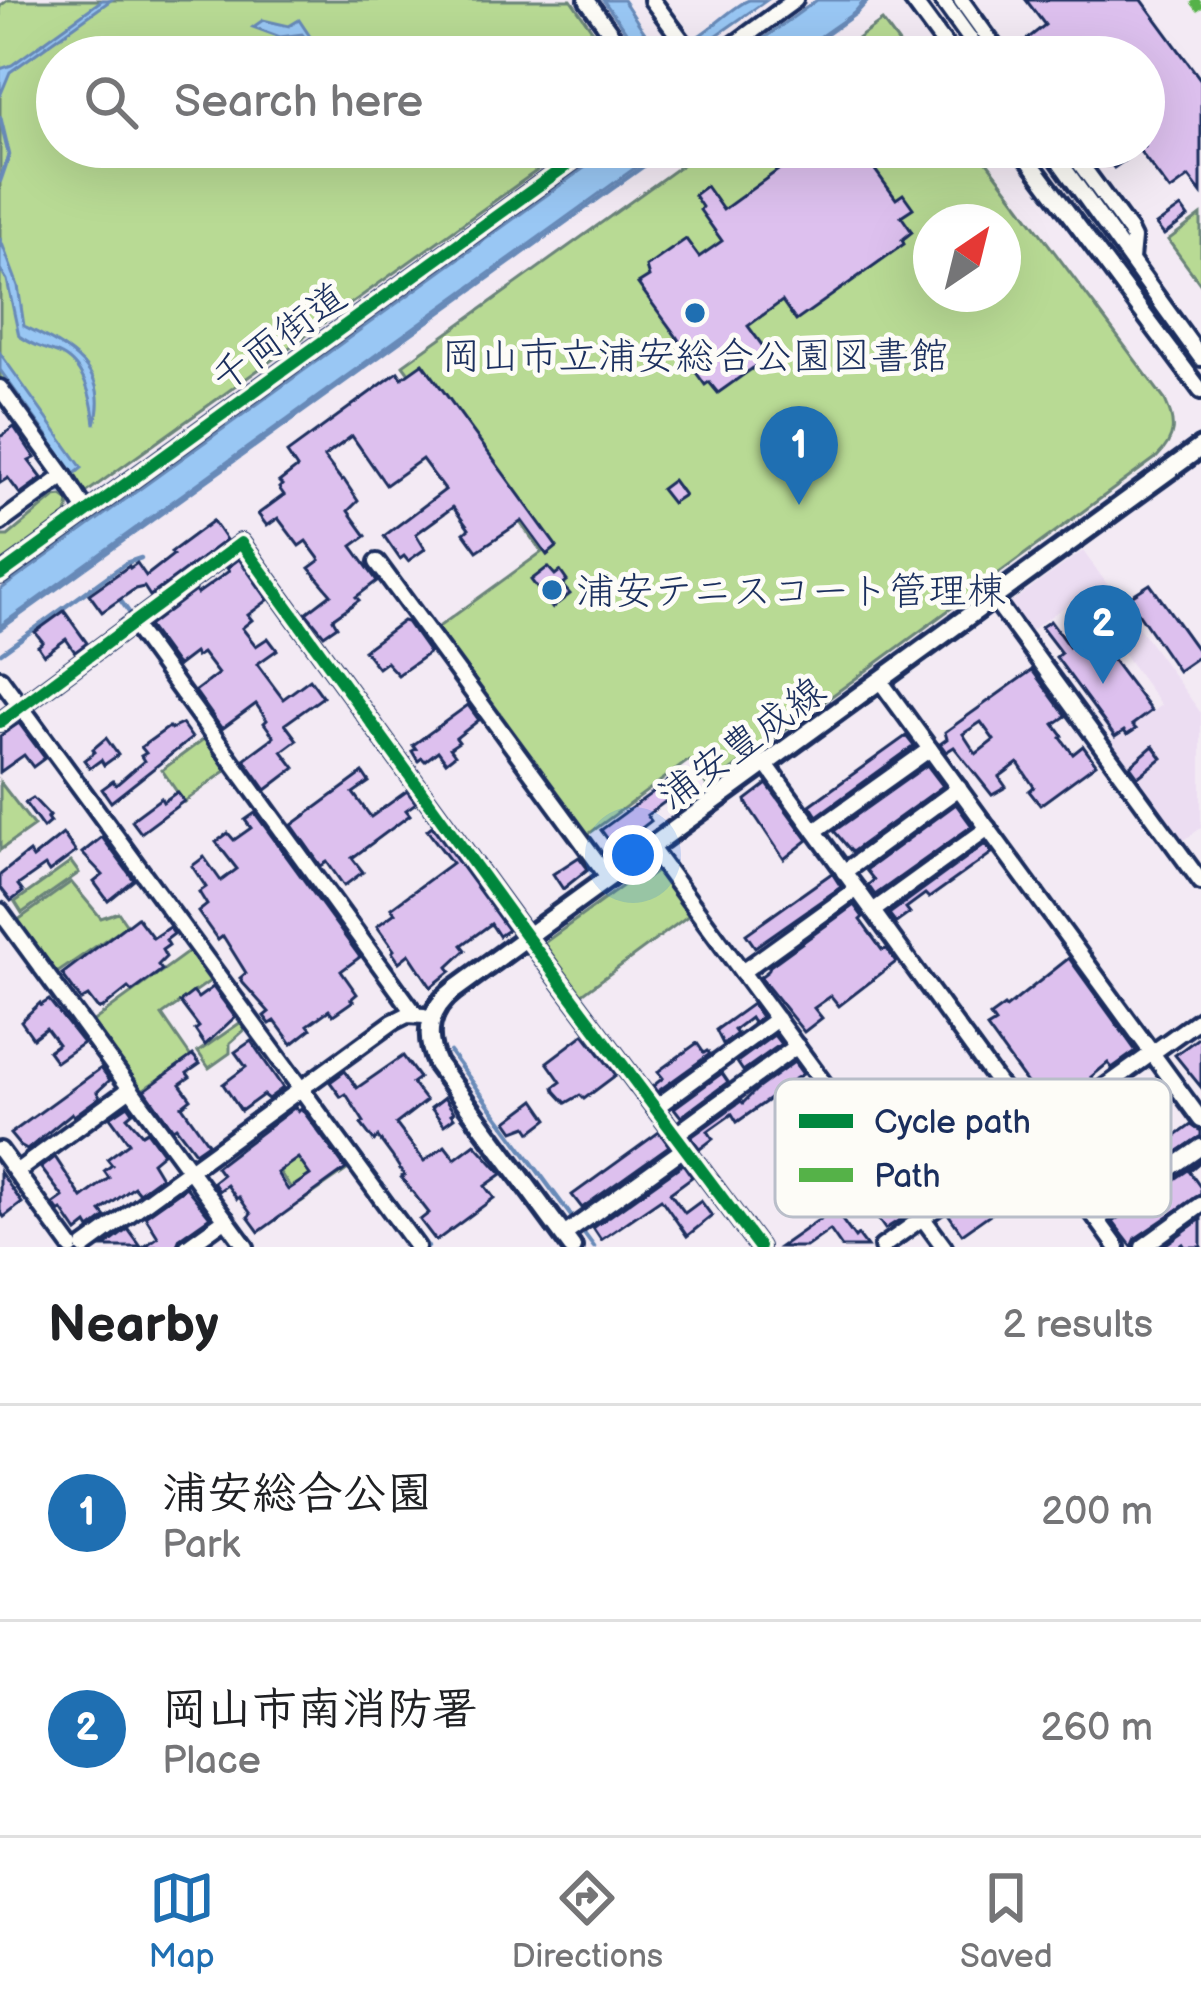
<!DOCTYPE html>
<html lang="en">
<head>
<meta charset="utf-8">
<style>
	body { margin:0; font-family:"Balsamiq Sans","Klee One",sans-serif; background:#f2f2f2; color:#202124 }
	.compass { position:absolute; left:913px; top:204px; width:108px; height:108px; border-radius:50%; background:#fff; box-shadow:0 12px 48px #0002; rotate:35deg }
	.you { position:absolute; left:633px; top:855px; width:42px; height:42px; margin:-30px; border:9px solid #fff; border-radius:50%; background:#1a73e8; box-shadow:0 0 0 18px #1a73e833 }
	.badge { display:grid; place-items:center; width:78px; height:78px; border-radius:50%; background:#1f6fb2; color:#fff; font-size:39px; font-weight:700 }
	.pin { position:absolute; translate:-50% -99px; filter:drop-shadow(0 3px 6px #0008) }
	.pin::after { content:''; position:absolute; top:63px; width:42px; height:36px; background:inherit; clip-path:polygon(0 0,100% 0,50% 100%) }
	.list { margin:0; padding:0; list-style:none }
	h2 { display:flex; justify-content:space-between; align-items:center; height:156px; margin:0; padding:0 48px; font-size:51px }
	h2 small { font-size:39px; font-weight:400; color:#757577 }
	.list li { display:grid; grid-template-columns:78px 1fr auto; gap:36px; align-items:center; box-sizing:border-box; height:216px; padding:0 48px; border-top:3px solid #e0e0e0 }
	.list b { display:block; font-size:45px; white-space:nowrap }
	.list p { margin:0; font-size:39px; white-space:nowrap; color:#757577 }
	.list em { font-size:39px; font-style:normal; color:#757577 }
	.icon { flex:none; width:66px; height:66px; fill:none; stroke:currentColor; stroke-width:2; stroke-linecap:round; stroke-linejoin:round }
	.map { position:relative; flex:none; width:1201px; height:1247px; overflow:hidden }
	.search { position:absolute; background:#fff; box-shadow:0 12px 48px #0002; left:36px; right:36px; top:36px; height:132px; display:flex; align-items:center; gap:30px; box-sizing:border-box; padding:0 42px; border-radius:66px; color:#757577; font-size:45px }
	.sheet { height:588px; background:#fff }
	nav { display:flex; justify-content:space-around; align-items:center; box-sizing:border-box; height:168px; border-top:3px solid #e0e0e0; background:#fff; font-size:33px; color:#757577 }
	nav a { display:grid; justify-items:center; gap:6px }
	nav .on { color:#1f6fb2 }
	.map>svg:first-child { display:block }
	.built { fill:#ecddf2 }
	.green { fill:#b8da94; stroke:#6a8479; stroke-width:3; fill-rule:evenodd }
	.water { fill:#99c7f4; stroke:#678ab8; stroke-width:3 }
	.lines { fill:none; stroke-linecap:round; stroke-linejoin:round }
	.stream { stroke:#678ab8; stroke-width:4.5 }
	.building { fill:#ddc0ee; stroke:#1b2f5e; stroke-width:3; fill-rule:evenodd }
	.minor-casing { stroke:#1b2f5e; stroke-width:22 }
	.major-casing { stroke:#1b2f5e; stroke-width:26 }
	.minor { stroke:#fdfcf7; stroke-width:14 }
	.major { stroke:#fdfcf7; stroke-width:16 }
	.quiet { stroke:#55b248; stroke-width:9; stroke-dasharray:18 9; stroke-linecap:butt }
	.cycleway-casing { stroke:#fdfcf7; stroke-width:20 }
	.cycleway { stroke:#00873e; stroke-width:12 }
	.poi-dot { fill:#1f6fb2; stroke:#fdfcf7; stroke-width:4.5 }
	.labels { text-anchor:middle; stroke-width:10; stroke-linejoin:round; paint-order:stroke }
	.street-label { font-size:39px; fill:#1b2f5e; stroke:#fdfcf7 }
	.poi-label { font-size:39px; fill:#1b2f5e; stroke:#fdfcf7 }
	.key { fill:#fdfcf7; stroke:#b9bec9; stroke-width:3 }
	.key-label { font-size:33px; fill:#1b2f5e }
</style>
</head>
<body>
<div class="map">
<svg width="1201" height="1247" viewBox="0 0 1201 1247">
	<rect width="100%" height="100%" fill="#f3eaf4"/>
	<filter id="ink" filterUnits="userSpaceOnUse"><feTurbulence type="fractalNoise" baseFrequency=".00833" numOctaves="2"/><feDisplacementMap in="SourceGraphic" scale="24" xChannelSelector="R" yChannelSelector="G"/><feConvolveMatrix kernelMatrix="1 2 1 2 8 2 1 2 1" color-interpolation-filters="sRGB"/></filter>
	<g filter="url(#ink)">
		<polygon class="built" points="1083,551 1201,713 1201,828 1183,841 1111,742 1161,705 1081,595 1030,631 1010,603"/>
		<g class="green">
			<polygon points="8,0 571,0 611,57 57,57 57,147 570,147 83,495 0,382 0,6"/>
			<polygon points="882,21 909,57 832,57"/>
			<path d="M 707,147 L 976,147 L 1165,400 C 1176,424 1176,438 1157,457 L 708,787 L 689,760 L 586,836 L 437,628 L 542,552 L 403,365 ZM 931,222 L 1003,222 L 1003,294 L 931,294 Z"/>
			<polygon points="1201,215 1201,285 1168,240"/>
			<polygon points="62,496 69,501 67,516 0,565 0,536 8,536 55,497"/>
			<polygon points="209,735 231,767 184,802 162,770"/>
			<polygon points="0,782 34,826 0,850"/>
			<polygon points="71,862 79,873 22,913 15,902"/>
			<polygon points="660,869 692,913 581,995 544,943 639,874 646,879"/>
			<polygon points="71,882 101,918 118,912 127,925 57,973 18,920"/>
			<polygon points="191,950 213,979 162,1015 191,1057 141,1091 92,1022"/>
			<polygon points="244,1020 249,1026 230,1043 230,1053 209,1068 198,1052"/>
			<polygon points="319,1121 350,1163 346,1167 347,1170 301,1202 268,1156"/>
		</g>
		<g class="water">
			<polygon points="102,0 111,0 10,72 0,96 0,69 12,65"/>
			<path d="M 603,0 L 623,0 C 632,12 640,28 650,39 C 679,70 724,9 749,0 C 750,0 766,0 767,0 L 686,57 L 644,57 Z"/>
			<polygon points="817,0 865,0 854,13 791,57 738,57"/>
			<polygon points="263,20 289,26 299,20 311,38 307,40 302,34 280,37 253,27"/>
			<polygon points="613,147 664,147 0,626 0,590"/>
			<path d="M 0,238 L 18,286 L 24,326 C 66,347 111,368 95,424 C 92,397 84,361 54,352 C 39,347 33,345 19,336 L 7,280 L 0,269 Z"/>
			<polygon points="0,353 82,468 72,476 54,451 50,439 0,370"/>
		</g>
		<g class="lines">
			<g class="stream">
				<polyline points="795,57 856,13 868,0"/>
				<polyline points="0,117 9,155 0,181"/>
				<polyline points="0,531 55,492 62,491"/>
				<polyline points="118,597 131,615"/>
				<polyline points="0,629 670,147"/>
				<polyline points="1,653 126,563 141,558"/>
				<polyline points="34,710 295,1068"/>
				<polyline points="665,856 687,885"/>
				<polyline points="358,924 413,999"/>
				<polyline points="542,945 592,1013"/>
				<polyline points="450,1052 594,1247"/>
				<polyline points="311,1088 428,1247"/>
			</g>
		</g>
		<g class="building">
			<polygon points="1026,0 1142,0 1201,80 1201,193 1189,177 1170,191 1139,150 1114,168 1098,147 1144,147 1144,57 1032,57 1022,43 1045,25"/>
			<polygon points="810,147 835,147 841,156 853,147 878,147 865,156 896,199 903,194 913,208 901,216 912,232 902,240 904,244 796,321 782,301 748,326 770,356 718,393 709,382 705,385 679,349 683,347 676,336 638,284 649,277 646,267 686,239 699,257 722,241 700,210 702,207 694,195 706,186 723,210"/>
			<polygon points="1181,207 1188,217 1164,235 1156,225"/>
			<polygon points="423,363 557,547 547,555 522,521 477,551 464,533 469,529 453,507 416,534 425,549 408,561 404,556 400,559 384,536 445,490 422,459 386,485 352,436 324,457 342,481 344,480 358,501 348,511 366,536 352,546 377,581 356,597 359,600 335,617 333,619 337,626 324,635 306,613 331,594 309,568 320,560 306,541 299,546 278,518 267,526 258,514 284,495 279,488 282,485 279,482 297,468 287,453 398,372 402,378"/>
			<polygon points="14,427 35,458 29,461 42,478 20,494 8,478 0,483 0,437"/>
			<polygon points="673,480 684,495 672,503 661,489"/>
			<polygon points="213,521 226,540 150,596 144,587 135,589 102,612 89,594 129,566 130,568 137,563 146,576 173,555 171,552"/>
			<polygon points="239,559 268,600 248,615 252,620 242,628 256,646 268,638 277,650 257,664 283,699 310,679 323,697 285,724 297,740 282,751 295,768 266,790 244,759 274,737 264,723 267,720 256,704 222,729 195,691 218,674 202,653 196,657 194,653 177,666 148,626 195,591 197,594 229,571 227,568"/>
			<polygon points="548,567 555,575 560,571 567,581 562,585 570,594 552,608 531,580"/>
			<polygon points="1150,584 1201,655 1178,671 1128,598"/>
			<polygon points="64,611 87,643 75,652 66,639 44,655 38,646 43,642 35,632"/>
			<polygon points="403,621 407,622 429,653 398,675 386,662 378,668 364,650"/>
			<polygon points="1050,621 1069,647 1091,631 1151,711 1132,725 1136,729 1127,735 1124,731 1115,737 1056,657 1061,653 1041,627"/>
			<path d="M 1032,670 L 1066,716 L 1054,724 L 1063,736 L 1061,738 L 1073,754 L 1083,746 L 1096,764 L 1040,805 L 1029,791 L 1034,787 L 1018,763 L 999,777 L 1006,787 L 992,795 L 954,747 L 946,752 L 940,744 L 947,739 L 945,732 ZM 981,722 L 994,740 L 976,754 L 963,734 Z"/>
			<polygon points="468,705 479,720 456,738 459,742 450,748 455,755 446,762 438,751 425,761 422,758 418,761 412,751 416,749 413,745"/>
			<polygon points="19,723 45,758 33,767 24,755 0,772 0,736"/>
			<polygon points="182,724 192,738 111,802 102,789 113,781 116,785 144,761 141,756 146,753 141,747 169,727 171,729"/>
			<polygon points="906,736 914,746 817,816 810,805"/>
			<polygon points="106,738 118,755 104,765 101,760 90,768 84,760 95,752 93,749"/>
			<polygon points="1153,746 1162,758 1138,777 1130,766"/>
			<polygon points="927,765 943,786 852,852 834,831"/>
			<polygon points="363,773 369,782 353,793 371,817 407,791 416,803 406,810 410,815 352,858 363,872 344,886 327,862 321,866 292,825"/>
			<polygon points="668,781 677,793 647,815 651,821 630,837 628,834 612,845 601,830"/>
			<polygon points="767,784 808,840 784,859 747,804 746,800"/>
			<polygon points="177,792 184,801 141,833 132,821 134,818 161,798 163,802"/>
			<polygon points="33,798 50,816 47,818 50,822 43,828 25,803"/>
			<polygon points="956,804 972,826 875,895 868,885 874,880 866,870"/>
			<polygon points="255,813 360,957 341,971 357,994 351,999 353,1001 333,1015 329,1010 308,1025 311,1029 292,1044 275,1021 270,1024 264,1016 269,1012 243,983 240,978 246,973 223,936 218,940 198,912 207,905 199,892 206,887 192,866 204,857 221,881 237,869 216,842 228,833 234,840 251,828 245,820"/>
			<polygon points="432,826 508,930 499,936 491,924 462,945 466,950 448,967 451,971 431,987 409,954 399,962 392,952 394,950 377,926 395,913 391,908 452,863 427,830"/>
			<polygon points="63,834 76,852 49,872 45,866 18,885 23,892 11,901 0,887 0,875 29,852 33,858"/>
			<polygon points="102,837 134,880 108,901 94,882 103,875 82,853"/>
			<polygon points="985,844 992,853 929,898 925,894 906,908 910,913 896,923 889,914"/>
			<polygon points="579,857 588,869 563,889 553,874"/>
			<polygon points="832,873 841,887 755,947 746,934"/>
			<polygon points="854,905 863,917 860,920 882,950 887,949 896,962 839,1006 831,996 814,1008 822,1018 804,1032 760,977 768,971 770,966"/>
			<polygon points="137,917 153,938 169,927 174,934 166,940 169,945 162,950 166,957 158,965 162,970 132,992 128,988 103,1008 98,1009 88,996 81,1000 62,974"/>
			<polygon points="1069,958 1136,1051 1112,1068 1108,1063 1091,1077 1094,1081 1050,1112 1045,1105 1034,1113 1022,1097 1032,1090 987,1028 995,1023 990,1016 1004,1006 1006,1008"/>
			<polygon points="213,987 235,1017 205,1045 195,1030 199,1027 180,1002 193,992 198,998"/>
			<polygon points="49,1000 83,1043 56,1062 48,1051 58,1044 46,1028 33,1038 21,1021 40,1003 41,1005"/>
			<polygon points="752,1004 761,1017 753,1023 750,1018 734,1030 737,1034 723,1044 716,1030"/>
			<polygon points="584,1034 616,1075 584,1099 580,1095 566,1103 555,1091 554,1087 561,1082 547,1062"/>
			<polygon points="774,1035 781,1044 743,1071 737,1062"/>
			<polygon points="1201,1036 1201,1087 1175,1055"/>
			<polygon points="251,1041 283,1088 268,1099 263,1095 241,1111 223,1084 246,1067 235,1052"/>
			<polygon points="697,1043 704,1053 707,1051 710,1054 657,1092 653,1086 663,1078 658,1072 660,1070"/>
			<polygon points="193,1055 200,1064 187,1073 190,1077 180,1084 191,1099 182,1106 208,1143 195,1152 176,1127 173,1129 145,1090"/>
			<polygon points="403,1056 419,1078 412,1083 426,1101 396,1124 424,1161 445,1146 455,1159 475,1144 502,1174 485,1186 494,1198 436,1241 420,1220 429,1213 401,1177 404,1175 392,1156 378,1137 374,1141 361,1124 364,1122 346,1094 341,1097 330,1082 345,1071 357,1088"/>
			<polygon points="794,1062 803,1074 775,1091 774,1096 737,1122 732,1114 708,1131 713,1139 700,1149 691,1137 741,1101 743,1103 757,1089"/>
			<polygon points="101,1068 110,1080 97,1092 100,1097 74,1116 72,1113 27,1150 20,1146 10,1134"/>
			<polygon points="722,1073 728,1082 681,1117 674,1108"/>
			<polygon points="444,1098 454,1112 451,1114 454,1118 444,1125 431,1108"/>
			<polygon points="535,1100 548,1119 531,1132 527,1126 514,1131 507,1121"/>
			<polygon points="128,1105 133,1112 127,1117 142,1134 147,1131 163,1153 152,1162 161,1177 139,1193 134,1187 101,1211 106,1217 90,1229 87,1224 77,1232 62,1210 59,1212 53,1204 63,1197 41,1168 55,1157 82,1198 109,1178 104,1171 112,1165 107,1159 129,1143 110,1117"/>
			<path d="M 295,1107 L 298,1111 L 301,1108 L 346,1169 L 259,1232 L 248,1217 L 251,1214 L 239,1197 L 237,1199 L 227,1185 L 219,1191 L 213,1182 L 222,1175 L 216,1167 ZM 298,1158 L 310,1175 L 288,1190 L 277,1173 Z"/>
			<polygon points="1191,1125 1201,1131 1201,1136 1099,1204 1097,1200 1104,1195 1101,1190"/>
			<polygon points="659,1132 669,1146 582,1208 572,1195"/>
			<polygon points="1201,1161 1189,1171 1201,1188 1201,1194 1136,1238 1132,1247 1113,1222"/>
			<polygon points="863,1162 883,1189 886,1187 905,1213 906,1216 885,1229 856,1188 864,1183 855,1169"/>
			<polygon points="683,1164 692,1177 670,1193 685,1213 701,1201 712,1216 687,1236 661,1199 601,1240 593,1228"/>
			<polygon points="0,1172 22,1203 4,1217 0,1211"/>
			<polygon points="186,1187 210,1217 180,1238 176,1247 144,1247 158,1237 145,1216"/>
			<polygon points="985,1195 996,1210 962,1234 949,1215 965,1202 968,1206"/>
			<polygon points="834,1209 855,1238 858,1235 867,1247 842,1247 830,1230 806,1247 780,1247"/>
			<polygon points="1201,1219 1201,1247 1185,1247 1183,1244 1179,1247 1162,1247"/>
			<polygon points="128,1229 141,1247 104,1247"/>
		</g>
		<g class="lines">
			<g class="minor-casing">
				<g id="minor">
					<polyline points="587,0 628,57"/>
					<polyline points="652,0 694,57"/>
					<polyline points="912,0 954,57"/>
					<polyline points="942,0 983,57"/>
					<polyline points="961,0 1002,57"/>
					<polyline points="717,57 795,0"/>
					<polyline points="1019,147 1201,391"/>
					<polyline points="1049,147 1201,358"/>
					<polyline points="1068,147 1129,230 1133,238 1131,259"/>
					<polyline points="0,388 64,476 87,512"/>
					<polyline points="0,523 64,476"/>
					<polyline points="377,562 609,878"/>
					<polyline points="0,575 592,147"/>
					<polyline points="994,599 1201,882"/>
					<polyline points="133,625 416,1015"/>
					<polyline points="0,678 417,1247"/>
					<polyline points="881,682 1201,1120"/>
					<polyline points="0,722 241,543 527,937 759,1247"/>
					<polyline points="766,764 1117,1247"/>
					<polyline points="815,831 930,749"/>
					<polyline points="651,848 944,1247"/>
					<polyline points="844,872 959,788"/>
					<polyline points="0,911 246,1247"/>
					<polyline points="873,911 988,828"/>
					<polyline points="742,972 857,889"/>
					<polyline points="655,1108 777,1019"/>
					<polyline points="675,1135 797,1046"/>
					<polyline points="0,1150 71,1247"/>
					<polyline points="16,1172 130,1089"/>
					<polyline points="1097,1219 1201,1147"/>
					<polyline points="564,1235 685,1148"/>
					<polyline points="84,1247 393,1022 407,1015 424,1016"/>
					<polyline points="187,1247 226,1219"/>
					<polyline points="882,1247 1201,1018"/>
					<polyline points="1143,1247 1201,1205"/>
				</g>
			</g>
			<g class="major-casing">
				<path id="major" d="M 572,1247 L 437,1064 C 424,1035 428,1010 454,990 L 1201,447"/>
			</g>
			<use href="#minor" class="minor"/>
			<use href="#major" class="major"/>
			<polyline class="quiet" points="1194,0 1201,9"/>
			<g class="cycleway-casing">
				<g id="cycleway">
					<polyline points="0,575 592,147"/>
					<polyline points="0,722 241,543 527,937 759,1247"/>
				</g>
			</g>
			<use href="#cycleway" class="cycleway"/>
		</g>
	</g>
	<g class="poi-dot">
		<circle cx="695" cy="313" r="12"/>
		<circle cx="552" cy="590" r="12"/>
	</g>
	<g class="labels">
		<g class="street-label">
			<text transform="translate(278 336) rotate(-36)" y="14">千両街道</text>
			<text transform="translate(741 742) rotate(-36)" y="14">浦安豊成線</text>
		</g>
		<g class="poi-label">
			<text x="695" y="369">岡山市立浦安総合公園図書館</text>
			<text x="576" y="604" text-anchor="start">浦安テニスコート管理棟</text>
		</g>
	</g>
	<rect x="775" y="1079" width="396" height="138" rx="18" class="key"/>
	<rect x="799" y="1114" width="54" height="14" fill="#00873e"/>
	<rect x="799" y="1168" width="54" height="14" fill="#55b248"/>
	<g class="key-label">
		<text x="874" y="1133">Cycle path</text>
		<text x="874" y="1187">Path</text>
	</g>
</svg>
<svg class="compass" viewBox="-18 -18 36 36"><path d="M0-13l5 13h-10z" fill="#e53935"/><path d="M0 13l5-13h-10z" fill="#757577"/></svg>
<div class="you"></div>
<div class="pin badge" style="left:799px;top:505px">1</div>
<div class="pin badge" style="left:1103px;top:684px">2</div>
<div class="search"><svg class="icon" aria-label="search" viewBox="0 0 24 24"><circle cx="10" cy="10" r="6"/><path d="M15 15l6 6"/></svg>Search here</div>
</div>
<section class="sheet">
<h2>Nearby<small>2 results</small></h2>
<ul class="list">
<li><span class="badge">1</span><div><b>浦安総合公園</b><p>Park</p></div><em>200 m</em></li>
<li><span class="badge">2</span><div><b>岡山市南消防署</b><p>Place</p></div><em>260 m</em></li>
</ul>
</section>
<nav>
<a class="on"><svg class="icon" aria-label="map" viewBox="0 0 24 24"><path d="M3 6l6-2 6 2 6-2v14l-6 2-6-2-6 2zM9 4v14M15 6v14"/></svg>Map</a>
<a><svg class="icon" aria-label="directions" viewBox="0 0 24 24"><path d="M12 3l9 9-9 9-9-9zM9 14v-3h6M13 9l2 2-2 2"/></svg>Directions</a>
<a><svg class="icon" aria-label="saved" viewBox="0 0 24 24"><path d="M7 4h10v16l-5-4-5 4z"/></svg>Saved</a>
</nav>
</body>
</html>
